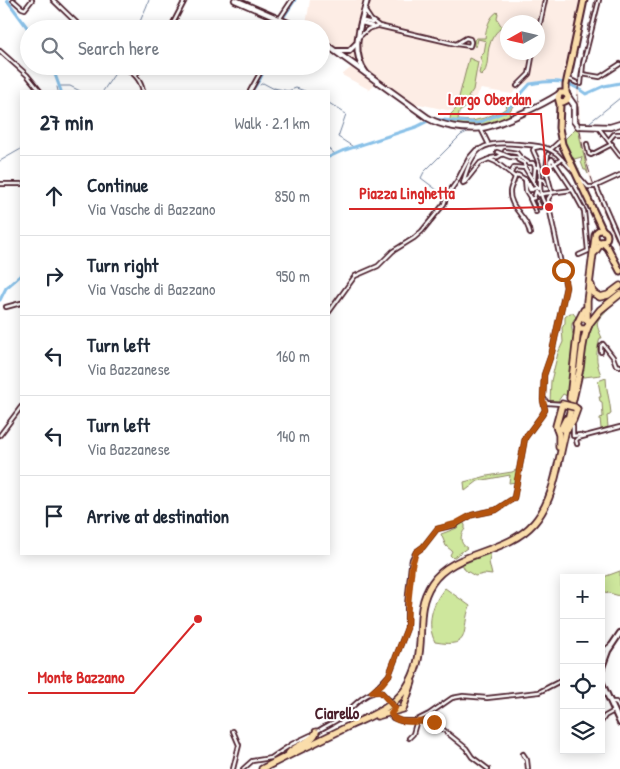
<!DOCTYPE html>
<html lang="en">
<head>
<meta charset="utf-8">
<style>
	body { margin:0; font-family:"Patrick Hand",sans-serif; background:#f6f6f7; color:#1f2937 }
	.controls { position:absolute; right:15px; bottom:15px; display:grid; overflow:hidden; border-radius:0px; box-shadow:0 2px 12px #0003 }
	.controls button { width:45px; height:45px; display:grid; place-items:center; padding:0; border:0; border-bottom:1px solid #e0e1e3; background:#fff; color:#1f2937; font:25px sans-serif }
	.compass { position:absolute; left:500px; top:15px; width:45px; height:45px; border-radius:50%; background:#fff; box-shadow:0 2px 12px #0003; rotate:262deg }
	.stop { position:absolute; width:15px; height:15px; margin:-11px; border:4px solid #b45309; border-radius:50%; background:#fff }
	.stop.end { background:#b45309; border-color:#fff; box-shadow:0 1px 5px #0008 }
	.list { margin:0; padding:0; list-style:none }
	h2 { display:flex; justify-content:space-between; align-items:center; height:65px; margin:0; padding:0 20px; font-size:21px }
	h2 small { font-size:16px; font-weight:400; color:#747a83 }
	.list li { display:grid; grid-template-columns:32px 1fr auto; gap:15px; align-items:center; box-sizing:border-box; height:80px; padding:0 20px; border-top:1px solid #e0e1e3 }
	.list b { display:block; font-size:19px; white-space:nowrap }
	.list p { margin:0; font-size:16px; white-space:nowrap; color:#747a83 }
	.list em { font-size:16px; font-style:normal; color:#747a83 }
	.icon { flex:none; width:28px; height:28px; fill:none; stroke:currentColor; stroke-width:2; stroke-linecap:round; stroke-linejoin:round }
	.map { position:relative; flex:none; width:620px; height:769px; overflow:hidden }
	.search { position:absolute; background:#fff; box-shadow:0 2px 12px #0003; left:20px; top:20px; width:310px; height:55px; display:flex; align-items:center; gap:12px; box-sizing:border-box; padding:0 18px; border-radius:28px; color:#747a83; font-size:19px }
	.panel { position:absolute; background:#fff; box-shadow:0 2px 12px #0003; left:20px; top:90px; width:310px; height:465px; border-radius:0px }
	.map>svg:first-child { display:block }
	.built { fill:#fdede5; fill-rule:evenodd }
	.green { fill:#cee79d; stroke:#8c8364 }
	.lines { fill:none; stroke-linecap:round; stroke-linejoin:round }
	.stream { stroke:#70809c; stroke-width:1 }
	.river { stroke:#8ac1e8; stroke-width:3 }
	.minor-tunnel { stroke:#dbd2d5; stroke-width:2.5; stroke-dasharray:2.5 1; stroke-linecap:butt }
	.trunk-tunnel { stroke:#dbd2d5; stroke-width:5.5; stroke-dasharray:5.5 3; stroke-linecap:butt }
	.minor-casing { stroke:#4a1f2b; stroke-width:6 }
	.tertiary-casing { stroke:#4a1f2b; stroke-width:8 }
	.secondary-casing { stroke:#4a1f2b; stroke-width:8 }
	.primary-casing { stroke:#4a1f2b; stroke-width:9 }
	.trunk-casing { stroke:#4a1f2b; stroke-width:9 }
	.minor { stroke:#fff; stroke-width:2.5 }
	.tertiary { stroke:#fff; stroke-width:4 }
	.secondary { stroke:#fff; stroke-width:4.5 }
	.primary { stroke:#faddab; stroke-width:5 }
	.trunk { stroke:#faddab; stroke-width:5.5 }
	.rail { stroke:#4a1f2b; stroke-width:1; stroke-dasharray:8 4; stroke-linecap:butt }
	.minor-bridge-casing { stroke:#4a1f2b; stroke-width:6; stroke-linecap:butt }
	.trunk-bridge-casing { stroke:#4a1f2b; stroke-width:9; stroke-linecap:butt }
	.minor-bridge { stroke:#fff; stroke-width:2.5 }
	.trunk-bridge { stroke:#faddab; stroke-width:5.5 }
	.route { stroke:#b45309; stroke-width:6 }
	.labels { text-anchor:middle; stroke-width:4; stroke-linejoin:round; paint-order:stroke }
	.neighbourhood-label { font-size:16px; font-weight:bold; fill:#4a1f2b; stroke:#fff }
	.leader { fill:none; stroke:#d62828; stroke-width:2 }
	.callout-dot { fill:#d62828; stroke:#fff; stroke-width:2 }
	.callout-label { font-size:16px; text-anchor:middle; font-weight:bold; fill:#d62828; stroke:#fff; stroke-width:4; stroke-linejoin:round; paint-order:stroke }
</style>
</head>
<body>
<div class="map">
<svg width="620" height="769" viewBox="0 0 620 769">
	<rect width="100%" height="100%" fill="#fff"/>
	<filter id="ink" filterUnits="userSpaceOnUse"><feTurbulence type="fractalNoise" baseFrequency=".02" numOctaves="2"/><feDisplacementMap in="SourceGraphic" scale="10" xChannelSelector="R" yChannelSelector="G"/><feConvolveMatrix kernelMatrix="1 2 1 2 8 2 1 2 1" color-interpolation-filters="sRGB"/></filter>
	<g filter="url(#ink)">
		<g class="built">
			<path d="M 310,0 L 580,0 L 581,1 L 564,80 L 531,82 L 522,85 L 512,94 L 481,89 L 473,101 L 468,97 L 456,112 L 419,104 L 414,105 L 378,79 L 370,90 L 342,75 L 353,66 L 324,44 L 327,39 L 321,35 L 321,29 L 311,29 L 306,25 ZM 508,22 L 538,22 L 538,52 L 508,52 Z"/>
			<polygon points="577,91 579,91 580,125 588,166 600,201 620,245 620,251 598,202 586,167 578,124"/>
		</g>
		<g class="green">
			<path d="M 497,12 L 498,13 L 497,19 L 502,27 C 496,32 492,37 490,44 C 486,54 490,69 481,76 L 479,73 L 482,62 L 480,57 L 484,53 L 486,41 L 478,39 L 476,47 L 474,46 L 474,40 L 477,38 L 485,38 C 486,29 489,17 497,12 Z"/>
			<polygon points="469,58 478,62 473,90 468,97 472,100 465,108 459,112 458,120 472,121 484,118 502,111 506,108 508,101 513,102 513,106 509,112 510,116 493,124 476,128 449,124 451,114 456,109"/>
			<polygon points="576,128 578,129 588,174 586,170 584,170 581,162 582,157 574,159 584,181 580,177 565,144 565,139"/>
			<path d="M 608,307 L 609,308 C 596,322 594,320 602,338 L 600,338 C 596,353 595,360 601,375 L 584,377 L 581,376 L 578,391 L 576,389 L 587,332 L 596,317 Z"/>
			<path d="M 570,313 L 573,313 L 576,317 C 571,322 571,327 573,334 L 575,334 L 569,397 L 563,394 L 558,401 L 550,401 L 551,381 L 558,353 L 563,342 L 562,328 L 565,323 L 565,317 Z"/>
			<path d="M 606,378 C 606,390 610,400 611,413 L 610,415 L 607,416 L 608,427 L 602,429 L 601,429 L 600,418 L 603,417 L 602,402 L 600,401 L 599,397 L 601,397 L 598,381 Z"/>
			<polygon points="518,469 516,482 509,483 510,475 478,481 465,491 464,482 487,476 512,472"/>
			<path d="M 463,522 L 465,525 L 465,529 C 460,535 459,543 467,548 L 453,558 L 450,555 L 452,551 L 446,546 L 441,534 L 457,528 Z"/>
			<polygon points="491,551 489,562 492,575 484,574 475,576 465,570 461,562"/>
			<polygon points="620,571 620,596 601,591 601,578"/>
			<path d="M 445,588 L 470,606 C 460,630 474,649 435,642 C 426,624 432,603 445,588 Z"/>
		</g>
		<g class="lines">
			<g class="stream">
				<path d="M 138,29 C 140,18 146,10 149,0"/>
				<polyline points="260,85 263,83 278,91"/>
				<polyline points="60,86 70,86 80,91"/>
				<polyline points="57,87 58,91"/>
				<polyline points="274,88 288,91 296,88 305,91"/>
				<polyline points="103,91 120,66"/>
				<polyline points="329,103 346,114 338,137 355,148"/>
				<polyline points="590,122 620,98"/>
				<polyline points="329,149 335,154"/>
				<polyline points="0,161 21,149"/>
				<polyline points="445,196 421,178 424,172 461,135 469,131"/>
			</g>
			<g class="river">
				<polyline points="7,0 29,30"/>
				<polyline points="283,18 295,0"/>
				<polyline points="278,29 281,21"/>
				<polyline points="52,66 61,91"/>
				<polyline points="252,91 260,79 266,66"/>
				<path d="M 329,157 L 342,151 L 416,127 L 432,119 L 478,123 L 506,111 L 530,84 C 554,80 566,79 586,94 L 604,86 L 620,83"/>
				<polyline points="0,300 6,288 21,275"/>
			</g>
			<polyline class="minor-tunnel" points="550,155 551,156"/>
			<polyline class="trunk-tunnel" points="582,336 584,327 590,317"/>
			<g class="minor-casing">
				<g id="minor">
					<polyline points="13,0 22,8 25,9 32,0"/>
					<polyline points="53,0 83,29"/>
					<polyline points="365,11 371,20 379,26 456,44 470,46 471,42 470,39 466,38 456,44"/>
					<polyline points="362,23 364,21 372,23"/>
					<polyline points="362,23 372,26"/>
					<polyline points="170,29 185,0"/>
					<polyline points="276,29 280,18 292,0"/>
					<polyline points="538,33 545,0"/>
					<polyline points="359,37 368,29 378,26"/>
					<polyline points="0,51 27,75 40,91"/>
					<path d="M 123,66 C 133,73 140,78 143,91"/>
					<polyline points="582,74 600,77 620,64"/>
					<polyline points="135,75 144,66"/>
					<polyline points="567,78 577,83"/>
					<polyline points="581,84 583,64 599,0"/>
					<polyline points="517,86 529,74 533,52"/>
					<polyline points="250,91 264,66"/>
					<polyline points="598,127 620,156"/>
					<polyline points="481,129 488,143"/>
					<polyline points="609,140 614,134 620,134"/>
					<polyline points="587,144 589,154 591,155 612,144"/>
					<path d="M 539,147 L 534,148 L 533,150 C 535,155 538,160 539,165 C 542,179 536,196 548,207"/>
					<polyline points="549,149 557,154 573,171"/>
					<polyline points="550,150 561,140"/>
					<polyline points="505,151 517,153 521,158"/>
					<polyline points="497,152 510,157 521,158 529,163 533,163 535,167 540,168"/>
					<polyline points="491,158 498,157 503,154"/>
					<polyline points="518,158 518,160 524,163 525,168"/>
					<polyline points="551,165 550,162 552,159 572,189 584,211 588,251 579,255"/>
					<polyline points="547,168 562,159"/>
					<polyline points="511,173 514,167 525,168 538,189"/>
					<path d="M 515,177 L 496,162 L 489,159 L 480,163 L 465,182 L 463,183 C 472,148 482,140 518,144 C 529,145 539,145 549,149"/>
					<path d="M 515,177 C 514,182 510,187 510,192 C 509,208 528,217 530,234"/>
					<polyline points="515,177 518,175 526,180 530,190 536,188"/>
					<polyline points="580,178 588,187 592,187"/>
					<polyline points="525,179 526,191 531,199"/>
					<polyline points="539,179 544,180 546,184"/>
					<polyline points="534,180 535,167"/>
					<polyline points="529,183 532,190"/>
					<polyline points="0,184 21,184"/>
					<polyline points="596,186 620,241"/>
					<polyline points="594,187 620,175"/>
					<polyline points="542,194 572,190"/>
					<polyline points="537,201 540,207"/>
					<polyline points="536,212 530,199 534,198 536,191 539,195"/>
					<polyline points="6,307 21,303"/>
					<polyline points="329,312 355,276 378,266 393,251 414,238 422,231 444,204 447,195 457,181 469,158 476,150 480,149"/>
					<polyline points="601,352 601,346 603,344 613,357 616,365 620,366"/>
					<polyline points="545,400 547,403 562,404"/>
					<polyline points="573,426 573,436 580,435 583,436"/>
					<polyline points="0,435 21,407"/>
					<polyline points="577,444 576,440 578,438 620,427"/>
					<polyline points="601,653 611,645"/>
					<polyline points="372,693 389,675 407,628 407,605 411,565 412,559 416,552 423,547 437,529 455,525 472,515 496,510 514,498 525,438 542,415 545,410 543,400 544,375 552,352 566,287 549,207 548,199 552,193 546,170 548,154"/>
					<polyline points="610,702 616,702 620,710"/>
					<polyline points="393,705 395,709 391,715 393,718 401,721 422,721 435,723 466,748 472,757 488,769"/>
					<polyline points="601,722 605,716 614,711"/>
					<polyline points="233,731 239,745 233,769"/>
					<path d="M 316,732 C 324,727 333,723 340,718 C 352,708 364,692 380,691 L 388,699"/>
					<polyline points="409,738 413,734 417,720 429,714 452,698 463,696 487,698 539,692 564,679"/>
					<polyline points="523,754 527,760 528,769"/>
					<polyline points="243,769 252,761 271,758 292,744 311,735"/>
				</g>
			</g>
			<g class="tertiary-casing">
				<g id="tertiary">
					<polyline points="336,51 349,51 356,44"/>
					<path d="M 366,73 C 349,50 361,25 367,0"/>
					<polyline points="601,670 608,651 620,633"/>
					<polyline points="601,681 620,723"/>
				</g>
			</g>
			<g class="secondary-casing">
				<g id="secondary">
					<polyline points="235,0 302,29"/>
					<path d="M 321,41 L 428,118 C 441,126 465,130 481,128 C 498,126 544,104 559,94"/>
					<polyline points="567,95 574,105 574,121 578,126"/>
					<polyline points="580,126 610,127 620,124"/>
				</g>
			</g>
			<g class="primary-casing">
				<g id="primary">
					<polyline points="566,94 566,85 584,0"/>
					<polyline points="559,101 563,102 567,100 568,97 566,93 560,93 558,97 560,105 559,128 562,144 603,231"/>
					<circle cx="601" cy="236" r="6"/>
					<polyline points="602,242 608,248 620,271"/>
				</g>
			</g>
			<g class="trunk-casing">
				<g id="trunk">
					<polyline points="595,252 601,243"/>
					<polyline points="591,285 593,293 600,297 608,295 620,286"/>
					<polyline points="580,318 585,318 589,321 589,325 586,329 580,329 577,324 584,310"/>
					<polyline points="587,319 587,301 595,238"/>
					<polyline points="589,324 600,310 620,294"/>
					<polyline points="570,398 578,327"/>
					<polyline points="568,428 573,420 577,409 574,407"/>
					<polyline points="557,429 561,429 566,419"/>
					<polyline points="559,447 559,435 556,426 562,404 566,405"/>
					<polyline points="377,716 403,709 412,682"/>
					<path d="M 289,753 C 296,745 313,742 316,732"/>
					<path d="M 262,769 C 290,754 319,741 347,727 C 362,720 378,714 391,704 C 404,694 413,679 417,664 C 425,635 414,610 432,583 C 454,550 506,555 534,523 C 554,500 557,466 564,438 C 569,415 575,392 580,368 C 582,355 582,340 588,327"/>
				</g>
			</g>
			<use href="#minor" class="minor"/>
			<use href="#tertiary" class="tertiary"/>
			<use href="#secondary" class="secondary"/>
			<use href="#primary" class="primary"/>
			<use href="#trunk" class="trunk"/>
			<path class="rail" d="M 595,0 C 590,22 583,45 580,67 C 571,138 592,185 620,248"/>
			<g class="minor-bridge-casing">
				<polyline id="minor-bridge" points="388,699 393,705"/>
			</g>
			<g class="trunk-bridge-casing">
				<polyline id="trunk-bridge" points="566,405 574,407"/>
			</g>
			<use href="#minor-bridge" class="minor-bridge"/>
			<use href="#trunk-bridge" class="trunk-bridge"/>
		</g>
	</g>
	<g class="lines" filter="url(#ink)">
		<path class="route" d="M 434,722 C 422,720 396,726 391,714 L 395,708 L 381,692 L 372,692 L 382,684 L 389,675 L 407,628 L 408,605 L 412,565 L 416,552 L 423,547 L 437,529 L 455,524 L 472,515 L 496,510 L 514,498 L 525,438 L 542,415 L 545,410 L 543,400 L 544,375 L 552,352 L 566,287 L 563,270"/>
	</g>
	<g class="labels">
		<g class="neighbourhood-label">
			<text x="337" y="719">Ciarello</text>
		</g>
	</g>
	<path class="leader" d="M546 171L541 114H438M549 207L465 209H349M198 619L134 693H28"/>
	<g class="callout-dot">
		<circle cx="546" cy="171" r="5"/>
		<circle cx="549" cy="207" r="5"/>
		<circle cx="198" cy="619" r="5"/>
	</g>
	<g class="callout-label">
		<text x="490" y="105">Largo Oberdan</text>
		<text x="407" y="199">Piazza Linghetta</text>
		<text x="81" y="683">Monte Bazzano</text>
	</g>
</svg>
<div class="controls">
<button>+</button>
<button>−</button>
<button><svg class="icon" aria-label="locate" viewBox="0 0 24 24"><circle cx="12" cy="12" r="6"/><path d="M12 2v4M12 18v4M2 12h4M18 12h4"/></svg></button>
<button><svg class="icon" aria-label="layers" viewBox="0 0 24 24"><path d="M12 4l9 5-9 5-9-5zM3 14l9 5 9-5"/></svg></button>
</div>
<svg class="compass" viewBox="-18 -18 36 36"><path d="M0-13l5 13h-10z" fill="#e53935"/><path d="M0 13l5-13h-10z" fill="#747a83"/></svg>
<div class="stop" style="left:563px;top:270px"></div>
<div class="stop end" style="left:434px;top:722px"></div>
<div class="search"><svg class="icon" aria-label="search" viewBox="0 0 24 24"><circle cx="10" cy="10" r="6"/><path d="M15 15l6 6"/></svg>Search here</div>
<section class="panel">
<h2>27 min<small>Walk · 2.1 km</small></h2>
<ul class="list">
<li><svg class="icon" aria-label="ahead" viewBox="0 0 24 24"><path d="M12 20V5M6 11l6-6 6 6"/></svg><div><b>Continue</b><p>Via Vasche di Bazzano</p></div><em>850 m</em></li>
<li><svg class="icon" aria-label="right" viewBox="0 0 24 24"><path d="M7 20v-9h11M14 6l5 5-5 5"/></svg><div><b>Turn right</b><p>Via Vasche di Bazzano</p></div><em>950 m</em></li>
<li><svg class="icon" aria-label="left" viewBox="0 0 24 24"><path d="M17 20v-9H6M10 6l-5 5 5 5"/></svg><div><b>Turn left</b><p>Via Bazzanese</p></div><em>160 m</em></li>
<li><svg class="icon" aria-label="left" viewBox="0 0 24 24"><path d="M17 20v-9H6M10 6l-5 5 5 5"/></svg><div><b>Turn left</b><p>Via Bazzanese</p></div><em>140 m</em></li>
<li><svg class="icon" aria-label="arrive" viewBox="0 0 24 24"><path d="M6 21V4h12l-3 4 3 4H6"/></svg><div><b>Arrive at destination</b></div></li>
</ul>
</section>
</div>
</body>
</html>
